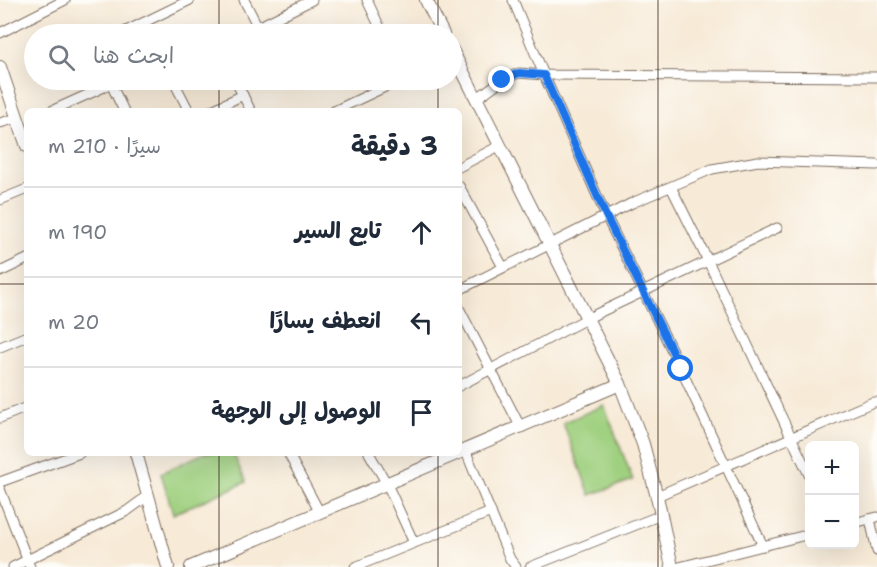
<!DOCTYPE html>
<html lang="ar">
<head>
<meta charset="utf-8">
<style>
	body { margin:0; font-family:"Shantell Sans","Playpen Sans Arabic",sans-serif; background:#f6f6f7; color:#1f2937; direction:rtl }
	.controls { position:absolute; right:18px; bottom:18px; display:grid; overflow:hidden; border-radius:9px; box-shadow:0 6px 24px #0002 }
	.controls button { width:54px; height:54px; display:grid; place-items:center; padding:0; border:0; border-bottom:2px solid #e0e1e3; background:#fff; color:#1f2937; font:30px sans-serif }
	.stop { position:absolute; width:18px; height:18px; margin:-14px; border:4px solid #1a73e8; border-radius:50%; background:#fff }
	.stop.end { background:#1a73e8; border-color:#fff; box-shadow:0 2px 6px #0008 }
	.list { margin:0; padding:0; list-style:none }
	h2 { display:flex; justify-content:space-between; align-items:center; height:78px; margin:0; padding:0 24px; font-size:26px }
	h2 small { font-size:20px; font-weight:400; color:#747a83 }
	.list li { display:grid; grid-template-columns:39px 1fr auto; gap:18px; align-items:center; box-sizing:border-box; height:90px; padding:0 24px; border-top:2px solid #e0e1e3 }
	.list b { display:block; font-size:22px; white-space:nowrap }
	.list em { font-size:20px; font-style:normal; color:#747a83 }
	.icon { flex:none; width:33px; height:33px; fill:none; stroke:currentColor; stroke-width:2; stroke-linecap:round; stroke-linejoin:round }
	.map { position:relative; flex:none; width:877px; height:567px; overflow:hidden; direction:ltr }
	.search { position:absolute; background:#fff; box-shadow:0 6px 24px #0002; left:24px; top:24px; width:438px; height:66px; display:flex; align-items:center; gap:15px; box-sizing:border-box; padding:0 21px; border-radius:33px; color:#747a83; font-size:22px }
	.panel { position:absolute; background:#fff; box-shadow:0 6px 24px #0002; left:24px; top:108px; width:438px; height:348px; border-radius:9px; direction:rtl }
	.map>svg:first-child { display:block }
	.green { fill:#9fd07f; stroke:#6d7d4e; stroke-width:1.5 }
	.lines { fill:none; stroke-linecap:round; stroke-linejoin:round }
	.minor-casing { stroke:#7d6d5f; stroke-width:11 }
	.tertiary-casing { stroke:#7d6d5f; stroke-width:14 }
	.minor { stroke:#fff; stroke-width:9 }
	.tertiary { stroke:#fff; stroke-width:12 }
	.route { stroke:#1a73e8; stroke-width:8 }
	.grid { fill:none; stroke:#3b2a1e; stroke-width:1.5; stroke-opacity:0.55 }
</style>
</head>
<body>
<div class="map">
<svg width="877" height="567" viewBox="0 0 877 567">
	<rect width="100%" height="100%" fill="#fdfcf7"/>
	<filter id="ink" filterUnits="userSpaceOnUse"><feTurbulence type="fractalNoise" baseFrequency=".0167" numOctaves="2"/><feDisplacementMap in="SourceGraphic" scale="12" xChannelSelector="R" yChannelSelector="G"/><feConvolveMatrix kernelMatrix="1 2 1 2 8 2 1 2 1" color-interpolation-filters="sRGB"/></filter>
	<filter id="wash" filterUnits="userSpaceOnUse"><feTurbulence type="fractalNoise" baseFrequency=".008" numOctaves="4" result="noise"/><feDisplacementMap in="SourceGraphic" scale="24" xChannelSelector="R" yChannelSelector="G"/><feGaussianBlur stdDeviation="1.35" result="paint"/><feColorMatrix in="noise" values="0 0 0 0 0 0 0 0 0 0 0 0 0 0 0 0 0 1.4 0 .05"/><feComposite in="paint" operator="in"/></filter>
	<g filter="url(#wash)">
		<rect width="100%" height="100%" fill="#f7ead7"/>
		<g class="green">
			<polygon points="604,405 633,480 590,495 563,423"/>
			<polygon points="204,453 233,453 246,482 173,514 161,473"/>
		</g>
	</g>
	<g filter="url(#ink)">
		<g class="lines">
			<g class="minor-casing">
				<g id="minor">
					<polyline points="244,0 258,27"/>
					<polyline points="367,0 383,34"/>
					<polyline points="513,0 544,75 606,216 681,369 763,546"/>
					<polyline points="143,23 149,34"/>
					<polyline points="0,33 65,0"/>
					<polyline points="120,34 190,0"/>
					<polyline points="244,34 312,0"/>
					<polyline points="109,80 124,111"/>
					<polyline points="173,80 189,111"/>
					<polyline points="235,80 251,111"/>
					<polyline points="476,99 502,80 519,73 544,75 877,77"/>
					<polyline points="51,111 111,84"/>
					<polyline points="210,111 243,95"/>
					<polyline points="334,111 400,80"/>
					<polyline points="0,123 17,118"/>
					<polyline points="459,167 499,146"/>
					<polyline points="459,186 503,267"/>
					<polyline points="671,187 708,261 810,477"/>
					<polyline points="0,200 27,189"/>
					<polyline points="0,272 27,259"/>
					<polyline points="459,290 632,203 712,169 758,161 877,165"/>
					<polyline points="459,308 521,428"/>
					<polyline points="0,347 27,336"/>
					<polyline points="459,386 588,318 777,228"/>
					<polyline points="0,418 27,407"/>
					<polyline points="466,452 510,559 516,567"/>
					<polyline points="288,453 320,513"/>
					<polyline points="369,453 387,484 414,543"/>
					<polyline points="0,482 80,453"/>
					<polyline points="0,489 30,567"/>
					<polyline points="657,496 873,402 877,402"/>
					<polyline points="870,519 877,551"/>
					<polyline points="854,523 877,517"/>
					<polyline points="13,567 127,511 149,495"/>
					<polyline points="355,567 491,512"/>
					<polyline points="530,567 661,515"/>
					<polyline points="679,567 810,534"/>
				</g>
			</g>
			<g class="tertiary-casing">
				<g id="tertiary">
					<polyline points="426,0 443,34"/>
					<polyline points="452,50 620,384 643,444 658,501 672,567"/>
					<polyline points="0,67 27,146"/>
					<polyline points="136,453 168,567"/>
					<polyline points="191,567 620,384"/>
				</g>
			</g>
			<use href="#minor" class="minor"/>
			<use href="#tertiary" class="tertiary"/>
		</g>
	</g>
	<g class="lines" filter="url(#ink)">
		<polyline class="route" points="502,80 519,73 544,75 606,216 681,369"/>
	</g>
	<path class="grid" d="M 219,0 L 219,34M 438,0 L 438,34M 658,0 L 658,567M 219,80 L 219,111M 438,80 L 438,111M 0,284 L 27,284M 459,284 L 877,284M 219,453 L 219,567M 438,453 L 438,567"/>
</svg>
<div class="controls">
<button>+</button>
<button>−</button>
</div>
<div class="stop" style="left:681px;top:369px"></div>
<div class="stop end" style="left:502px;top:80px"></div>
<div class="search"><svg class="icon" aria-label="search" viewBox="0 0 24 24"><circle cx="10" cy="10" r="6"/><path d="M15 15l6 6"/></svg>ابحث هنا</div>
<section class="panel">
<h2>3 دقيقة<small>سيرًا · 210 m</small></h2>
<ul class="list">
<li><svg class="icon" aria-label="ahead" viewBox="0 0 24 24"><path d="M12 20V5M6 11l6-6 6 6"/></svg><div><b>تابع السير</b></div><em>190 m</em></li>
<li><svg class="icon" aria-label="left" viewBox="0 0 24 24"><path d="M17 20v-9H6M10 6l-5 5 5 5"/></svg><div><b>انعطف يسارًا</b></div><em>20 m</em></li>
<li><svg class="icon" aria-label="arrive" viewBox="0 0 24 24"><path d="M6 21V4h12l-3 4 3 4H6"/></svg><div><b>الوصول إلى الوجهة</b></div></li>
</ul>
</section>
</div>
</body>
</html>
